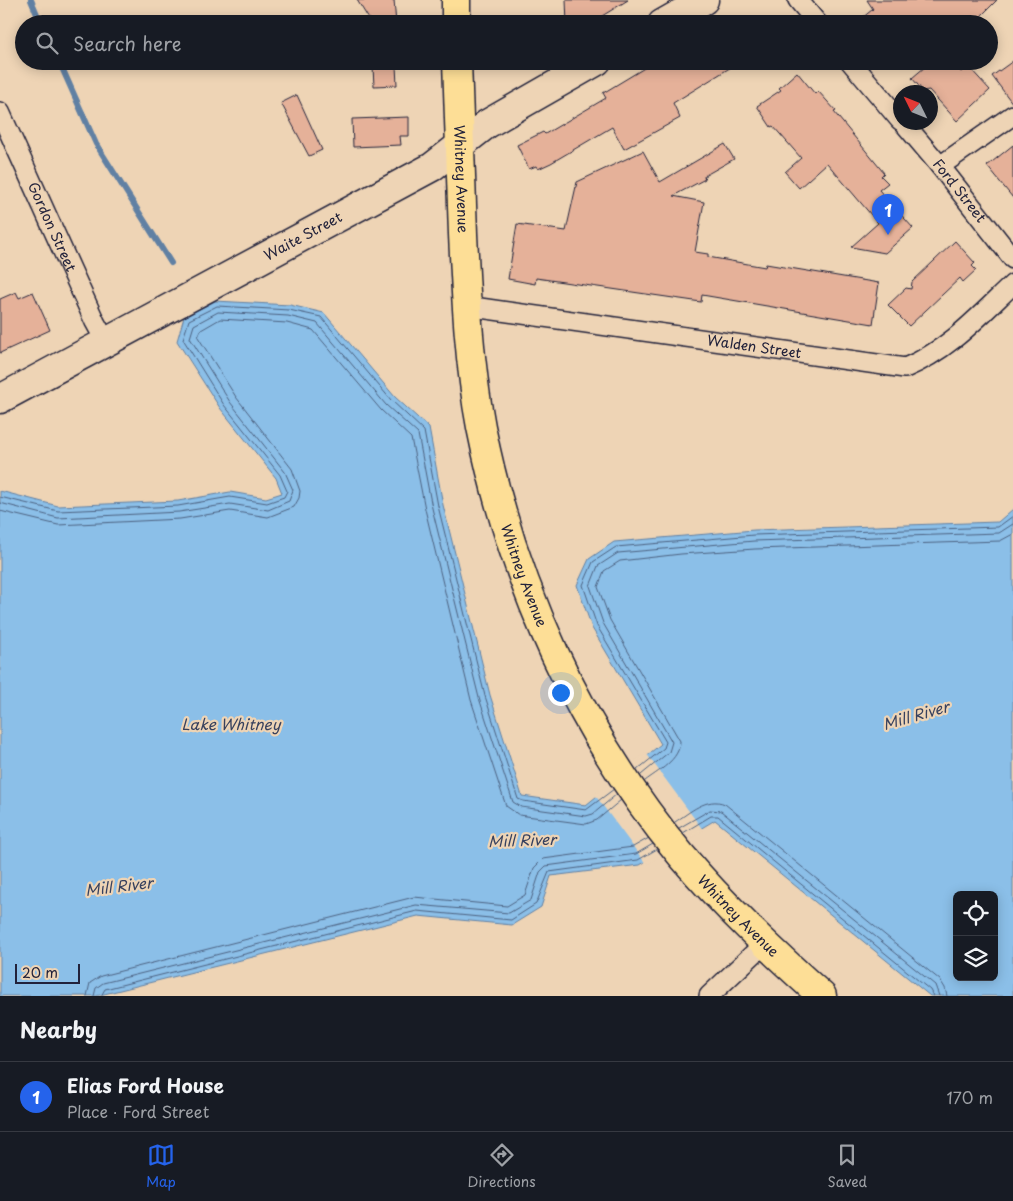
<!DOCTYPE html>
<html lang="en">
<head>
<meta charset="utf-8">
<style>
	body { margin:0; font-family:"Playpen Sans",sans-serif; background:#20242c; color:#f1f3f6 }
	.controls { position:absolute; right:15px; bottom:15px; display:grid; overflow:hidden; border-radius:8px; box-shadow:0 2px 12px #0003 }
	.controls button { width:45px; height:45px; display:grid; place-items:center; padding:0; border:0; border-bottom:1px solid #363941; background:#171b24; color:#f1f3f6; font:25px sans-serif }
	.compass { position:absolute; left:893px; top:85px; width:45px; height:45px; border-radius:50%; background:#171b24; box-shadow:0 2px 12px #0003; rotate:313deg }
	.scale { position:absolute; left:15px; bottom:12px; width:65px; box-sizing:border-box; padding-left:5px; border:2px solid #22223b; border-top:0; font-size:14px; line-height:18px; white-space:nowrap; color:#22223b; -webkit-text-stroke:4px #eed4b5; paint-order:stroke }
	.you { position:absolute; left:560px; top:692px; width:18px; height:18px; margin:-12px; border:4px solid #fff; border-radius:50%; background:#1a73e8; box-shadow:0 0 0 8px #1a73e833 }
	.badge { display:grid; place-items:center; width:32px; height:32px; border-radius:50%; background:#2563eb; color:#fff; font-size:16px; font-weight:700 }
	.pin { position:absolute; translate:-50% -41px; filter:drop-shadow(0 1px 2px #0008) }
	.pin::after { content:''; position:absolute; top:26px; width:18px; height:15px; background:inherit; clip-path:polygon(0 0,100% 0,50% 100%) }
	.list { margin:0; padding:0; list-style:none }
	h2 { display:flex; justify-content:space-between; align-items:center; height:65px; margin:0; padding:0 20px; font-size:21px }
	h2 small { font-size:16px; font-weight:400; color:#9ea1a6 }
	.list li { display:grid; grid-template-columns:32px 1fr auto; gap:15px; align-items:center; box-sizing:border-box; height:70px; padding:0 20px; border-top:1px solid #363941 }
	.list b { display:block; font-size:19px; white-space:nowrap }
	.list p { margin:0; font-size:16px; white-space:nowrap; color:#9ea1a6 }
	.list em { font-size:16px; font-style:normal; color:#9ea1a6 }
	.icon { flex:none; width:28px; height:28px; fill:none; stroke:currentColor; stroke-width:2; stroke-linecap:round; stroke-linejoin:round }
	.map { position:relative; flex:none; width:1013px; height:996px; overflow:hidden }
	.search { position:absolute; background:#171b24; box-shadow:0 2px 12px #0003; left:15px; right:15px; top:15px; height:55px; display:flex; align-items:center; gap:12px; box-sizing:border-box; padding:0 18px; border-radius:28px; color:#9ea1a6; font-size:19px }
	.sheet { height:135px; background:#171b24 }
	nav { display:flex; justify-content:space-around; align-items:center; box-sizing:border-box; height:70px; border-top:1px solid #363941; background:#171b24; font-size:14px; color:#9ea1a6 }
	nav a { display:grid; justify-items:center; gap:2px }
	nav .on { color:#2563eb }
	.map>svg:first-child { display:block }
	.water { fill:#8bbfe8; stroke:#6180a3; fill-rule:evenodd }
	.pier { fill:#eed4b5 }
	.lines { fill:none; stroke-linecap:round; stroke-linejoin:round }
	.shore { stroke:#4c6180; stroke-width:1 }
	.stream { stroke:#6180a3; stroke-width:6 }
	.building { fill:#e5b199; stroke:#22223b }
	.street-casing { stroke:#22223b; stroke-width:22 }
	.secondary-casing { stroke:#22223b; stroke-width:31 }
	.primary-casing { stroke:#22223b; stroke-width:31 }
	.street { stroke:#eed4b5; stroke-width:19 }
	.secondary { stroke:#eed4b5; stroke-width:28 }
	.primary { stroke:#fdde96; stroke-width:28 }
	.labels { text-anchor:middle; stroke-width:4.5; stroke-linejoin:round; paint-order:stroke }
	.street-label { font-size:14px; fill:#22223b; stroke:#eed4b5 }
	.water-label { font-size:15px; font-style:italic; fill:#37415e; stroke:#eed4b5 }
</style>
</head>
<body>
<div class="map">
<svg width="1013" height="996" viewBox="0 0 1013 996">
	<rect width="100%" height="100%" fill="#eed4b5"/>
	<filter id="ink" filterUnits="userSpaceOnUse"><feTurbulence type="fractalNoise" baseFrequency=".02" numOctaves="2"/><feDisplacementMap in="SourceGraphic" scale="10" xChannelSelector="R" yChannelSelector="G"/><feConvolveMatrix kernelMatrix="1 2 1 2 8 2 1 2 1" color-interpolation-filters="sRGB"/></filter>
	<g filter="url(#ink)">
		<path class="water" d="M 215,301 L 290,305 L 324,313 L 395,397 L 429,428 L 443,505 L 490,695 L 522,796 L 586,805 L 661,744 L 592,628 L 577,585 L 589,559 L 614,542 L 754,530 L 998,522 L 1013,509 L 1013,996 L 930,996 L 715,820 L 640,865 L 551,876 L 541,907 L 512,925 L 418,916 L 96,996 L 0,996 L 0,491 L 58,506 L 178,501 L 230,492 L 266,498 L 282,493 L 276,478 L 220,408 L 177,341 L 184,317 ZM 957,895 L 994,895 L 994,977 L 957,977 Z"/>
		<polygon class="pier" points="646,753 703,830 646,864 595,795"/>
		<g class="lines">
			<g class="shore">
				<polyline points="0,497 58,511 178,506 230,497 267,503 284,497 287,491 280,475 224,405 183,339 189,320 217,306 289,310 321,317 391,400 424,431 438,506 485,696 518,799 523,801 586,810 614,789"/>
				<polyline points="0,503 58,518 179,512 230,504 268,510 289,501 293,490 285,472 230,402 190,338 194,325 218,312 288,316 317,323 386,405 418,434 432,508 479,698 513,802 521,807 586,816 593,814 617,794"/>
				<polyline points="0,511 58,525 180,519 230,511 268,517 294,507 299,498 300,491 292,469 236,397 198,337 201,330 220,319 287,323 313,330 381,410 411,438 425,509 471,700 506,806 519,815 586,824 597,820 621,800"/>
				<polyline points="637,770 664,748 666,742 597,626 583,585 593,562 616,547 754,535 998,527 1013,516"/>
				<polyline points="641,775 669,752 672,742 603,623 590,586 598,566 618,553 754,541 999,533 1013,524"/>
				<path d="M 645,781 C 658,771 680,760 680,741 L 610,620 L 598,587 L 604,571 L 620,561 L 681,554 L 755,549 L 1000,541 L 1013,534"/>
				<path d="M 675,822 C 689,813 707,796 725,804 L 940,980 L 945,988 L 947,996"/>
				<polyline points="679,828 710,810 721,811 935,985 939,996"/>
				<polyline points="683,833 711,816 718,816 930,990 933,996"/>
				<polyline points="87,996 90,983 101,976 414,897 507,906 525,895 534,868 543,859 633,847 649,838"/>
				<polyline points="94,996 96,988 103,983 416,905 509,913 531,900 540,872 546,866 636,854 653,844"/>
				<polyline points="101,996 105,989 417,911 511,920 536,904 549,872 638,860 657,849"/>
			</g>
			<g class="stream">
				<polyline points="31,0 41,24"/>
				<polyline points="59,61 96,144 171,263"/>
			</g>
		</g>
		<g class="building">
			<polygon points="357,0 394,0 396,24 372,24"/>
			<polygon points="566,0 628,0 589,24 567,24"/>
			<polygon points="867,0 997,0 973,24 855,24 873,9"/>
			<polygon points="656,61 741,61 673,103 680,118 624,149 612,127 551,163 538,169 536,166 529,169 517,145 543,132 545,134 606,98 603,93"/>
			<polygon points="932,61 952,61 961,72 968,66 990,90 957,121 929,90 923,91 912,78"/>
			<polygon points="1013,61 1013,104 992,76"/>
			<polygon points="396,66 397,85 374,86 373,67"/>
			<polygon points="797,72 815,94 818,91 836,111 834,112 884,173 881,176 888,183 879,190 913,228 885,253 851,247 878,223 827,163 799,188 785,172 801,158 773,126 771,127 757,106 781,90 779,88"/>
			<polygon points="297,95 322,150 309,156 281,103"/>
			<polygon points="409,117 409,136 400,136 401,145 353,147 352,119"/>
			<polygon points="725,144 734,159 704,176 705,179 673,196 704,202 695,252 708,254 708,257 765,267 766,264 879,283 873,324 702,295 701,302 536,278 535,284 508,279 517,224 566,231 577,182 643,151 660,182"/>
			<polygon points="1013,145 1013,198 987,166"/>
			<polygon points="955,241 975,263 972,266 976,270 963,282 960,278 909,326 888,305 906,288 911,289 912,282"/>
			<polygon points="16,292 19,298 33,292 50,330 0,353 0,299"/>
		</g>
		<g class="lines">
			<g class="street-casing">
				<g id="street">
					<polyline points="798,0 818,24"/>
					<polyline points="850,61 900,120"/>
					<path id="s1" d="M 0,112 L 95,322 L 106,342"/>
					<path id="s2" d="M 903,122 L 940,166 L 1013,259"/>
					<polyline points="940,166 1013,115"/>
					<path id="s3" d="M 466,306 L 905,368 C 949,350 979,316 1013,284"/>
					<polyline points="709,996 764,944"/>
				</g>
			</g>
			<g class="secondary-casing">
				<g id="secondary">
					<polyline points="662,24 704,0"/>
					<path id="s4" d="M 0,399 L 432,167 L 487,124 L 597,61"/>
				</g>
			</g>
			<g class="primary-casing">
				<g id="primary">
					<polyline points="456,0 456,24"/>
					<path id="s5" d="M 457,61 C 459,119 461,177 463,234 C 466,299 469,364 481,427 C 512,582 580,734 681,855 C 724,906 772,951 822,996"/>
				</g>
			</g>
			<use href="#street" class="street"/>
			<use href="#secondary" class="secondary"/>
			<use href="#primary" class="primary"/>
		</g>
	</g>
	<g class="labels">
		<g class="street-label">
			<text dy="5" stroke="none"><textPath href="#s5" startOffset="118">Whitney Avenue</textPath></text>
			<text dy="5" stroke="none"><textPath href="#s2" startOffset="89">Ford Street</textPath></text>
			<text dy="5" stroke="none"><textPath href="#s1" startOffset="126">Gordon Street</textPath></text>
			<text dy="5" stroke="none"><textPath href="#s4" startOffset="344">Waite Street</textPath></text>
			<text dy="5" stroke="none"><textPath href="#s3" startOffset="291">Walden Street</textPath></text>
			<text dy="5" stroke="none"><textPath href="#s5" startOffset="522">Whitney Avenue</textPath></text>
			<text dy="5" stroke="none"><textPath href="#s5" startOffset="928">Whitney Avenue</textPath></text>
		</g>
		<g class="water-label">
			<text transform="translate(916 716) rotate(-16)" y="5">Mill River</text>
			<text x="231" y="730">Lake Whitney</text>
			<text transform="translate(522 841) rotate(-2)" y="5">Mill River</text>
			<text transform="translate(119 887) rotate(-7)" y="5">Mill River</text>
		</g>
	</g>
</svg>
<div class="controls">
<button><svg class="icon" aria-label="locate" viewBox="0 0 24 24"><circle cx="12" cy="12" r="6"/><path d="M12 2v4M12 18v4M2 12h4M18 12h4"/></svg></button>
<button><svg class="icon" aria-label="layers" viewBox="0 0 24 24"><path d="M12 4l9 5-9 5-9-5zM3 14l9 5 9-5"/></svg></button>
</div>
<svg class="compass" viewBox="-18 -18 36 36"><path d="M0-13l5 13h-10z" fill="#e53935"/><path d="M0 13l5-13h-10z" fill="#9ea1a6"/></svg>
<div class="scale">20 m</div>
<div class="you"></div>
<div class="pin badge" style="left:888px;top:235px">1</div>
<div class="search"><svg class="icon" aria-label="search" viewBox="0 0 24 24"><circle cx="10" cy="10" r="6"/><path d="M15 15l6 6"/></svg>Search here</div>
</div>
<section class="sheet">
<h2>Nearby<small></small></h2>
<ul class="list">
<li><span class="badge">1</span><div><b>Elias Ford House</b><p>Place · Ford Street</p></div><em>170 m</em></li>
</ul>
</section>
<nav>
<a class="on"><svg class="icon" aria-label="map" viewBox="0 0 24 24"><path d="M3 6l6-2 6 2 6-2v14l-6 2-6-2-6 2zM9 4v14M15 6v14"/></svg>Map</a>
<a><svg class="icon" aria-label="directions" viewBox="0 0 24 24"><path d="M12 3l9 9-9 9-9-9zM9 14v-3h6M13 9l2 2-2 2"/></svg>Directions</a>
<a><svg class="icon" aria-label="saved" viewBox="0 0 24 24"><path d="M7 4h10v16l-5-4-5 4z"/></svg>Saved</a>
</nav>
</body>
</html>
